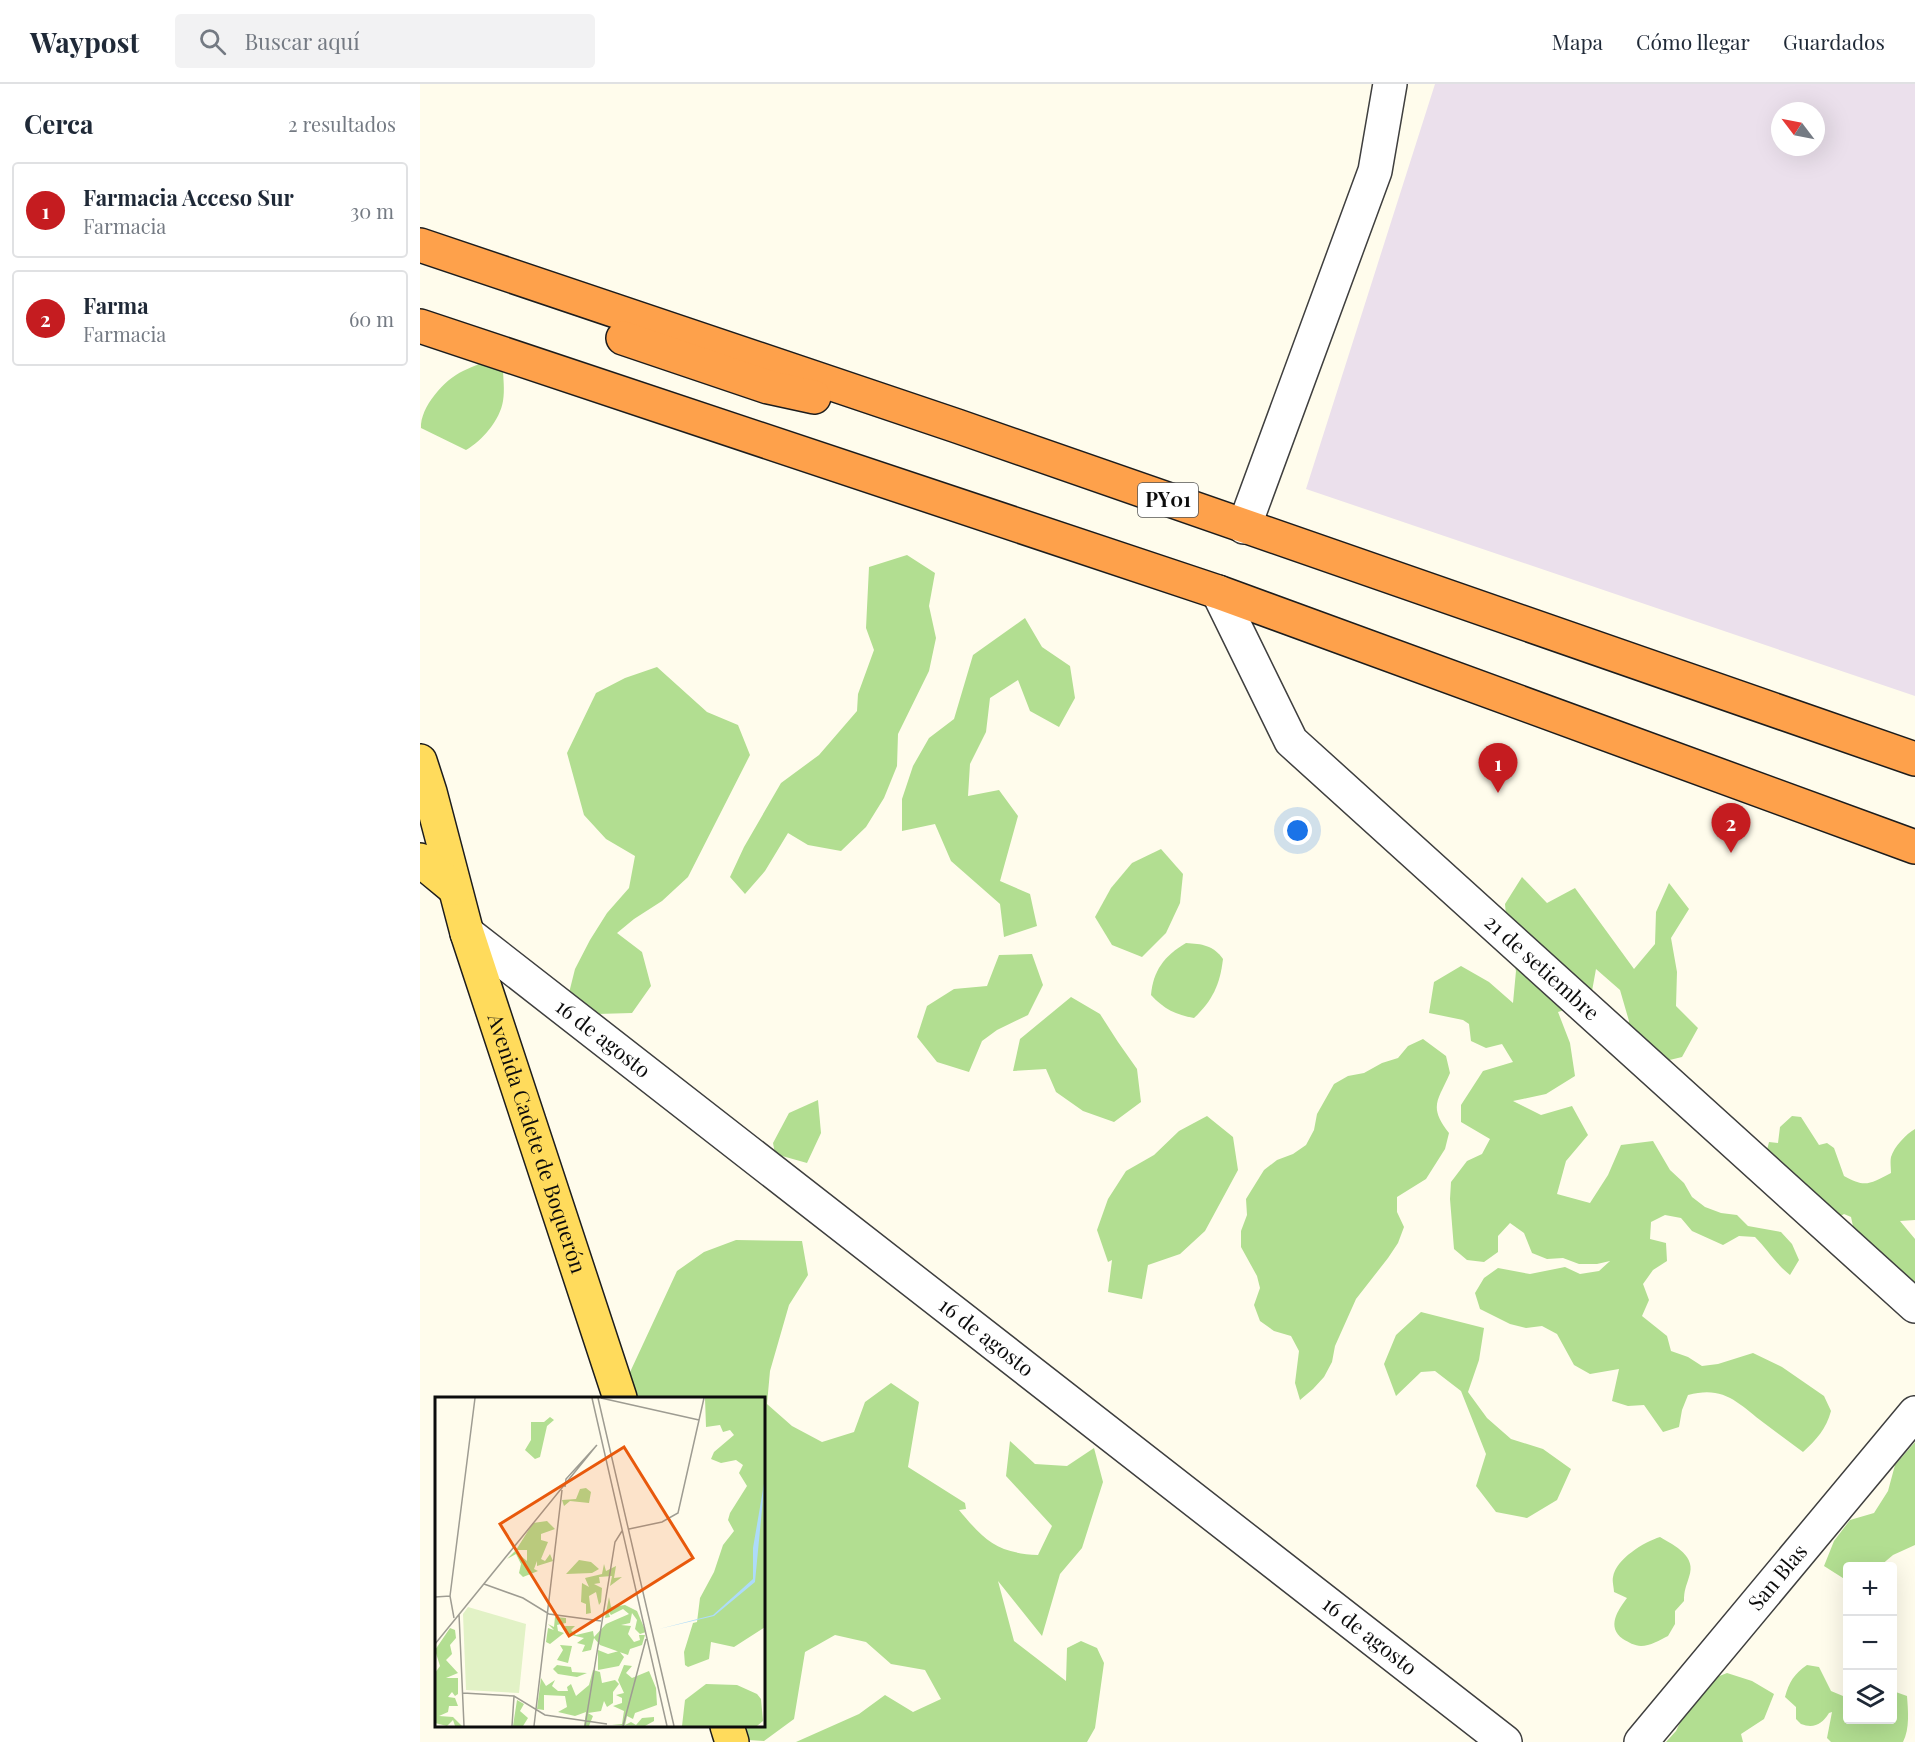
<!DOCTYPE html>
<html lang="es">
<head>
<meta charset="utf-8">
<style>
	body { margin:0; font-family:"Playfair Display",serif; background:#f2f2f3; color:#1f2937 }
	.controls { position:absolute; right:18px; bottom:18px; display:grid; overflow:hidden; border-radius:6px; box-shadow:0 6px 24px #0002 }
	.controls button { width:54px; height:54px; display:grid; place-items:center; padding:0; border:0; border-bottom:2px solid #e0e1e3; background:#fff; color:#1f2937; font:30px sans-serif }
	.compass { position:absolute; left:1351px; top:18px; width:54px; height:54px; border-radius:50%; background:#fff; box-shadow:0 6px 24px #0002; rotate:302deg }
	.you { position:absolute; left:878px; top:747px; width:21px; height:21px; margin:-15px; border:4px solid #fff; border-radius:50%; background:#1a73e8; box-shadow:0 0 0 9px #1a73e833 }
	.badge { display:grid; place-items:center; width:39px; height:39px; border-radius:50%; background:#c51c20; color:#fff; font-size:20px; font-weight:700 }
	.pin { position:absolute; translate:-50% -50px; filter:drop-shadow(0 2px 3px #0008) }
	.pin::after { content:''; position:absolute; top:32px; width:21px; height:18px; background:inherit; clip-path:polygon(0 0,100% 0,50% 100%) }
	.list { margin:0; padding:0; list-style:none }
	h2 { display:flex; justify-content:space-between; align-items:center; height:78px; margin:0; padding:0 24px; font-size:26px }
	h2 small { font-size:20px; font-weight:400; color:#747a83 }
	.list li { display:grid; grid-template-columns:39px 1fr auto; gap:18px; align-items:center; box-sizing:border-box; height:96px; margin:0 12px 12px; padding:0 12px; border:2px solid #e0e1e3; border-radius:6px }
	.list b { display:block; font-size:22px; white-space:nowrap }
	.list p { margin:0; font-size:20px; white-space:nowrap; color:#747a83 }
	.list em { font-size:20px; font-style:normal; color:#747a83 }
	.icon { flex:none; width:33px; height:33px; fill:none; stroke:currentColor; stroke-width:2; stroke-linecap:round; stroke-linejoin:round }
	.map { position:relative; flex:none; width:1495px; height:1658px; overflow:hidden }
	header { display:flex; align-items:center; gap:36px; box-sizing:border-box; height:84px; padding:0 30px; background:#fff; border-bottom:2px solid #e0e1e3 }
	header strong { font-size:28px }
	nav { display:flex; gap:33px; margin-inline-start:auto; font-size:21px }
	.search { width:420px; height:54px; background:#f2f2f3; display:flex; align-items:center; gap:15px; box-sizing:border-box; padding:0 21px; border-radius:6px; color:#747a83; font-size:22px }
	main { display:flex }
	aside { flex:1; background:#fff }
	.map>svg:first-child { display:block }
	.industrial { fill:#ebe0ec; fill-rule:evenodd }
	.forest { fill:#b2de91 }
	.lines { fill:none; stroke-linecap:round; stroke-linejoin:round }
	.minor-casing { stroke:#3f3f3f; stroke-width:36 }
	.major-casing { stroke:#1d1d1d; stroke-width:36 }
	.highway-casing { stroke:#1d1d1d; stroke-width:36 }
	.minor { stroke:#fff; stroke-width:33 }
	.major { stroke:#ffdb5c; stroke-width:33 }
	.highway { stroke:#fea14b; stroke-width:33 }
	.labels { text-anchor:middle; stroke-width:6; stroke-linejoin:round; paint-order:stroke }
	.shield { fill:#fff; stroke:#555; stroke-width:1.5 }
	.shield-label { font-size:20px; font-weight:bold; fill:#0c0c0c }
	.street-label { font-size:21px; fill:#0c0c0c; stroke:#fff }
	.inset-road { fill:none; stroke:#9e9c92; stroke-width:1.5 }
	.view { fill:#e8590c; fill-opacity:0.15; stroke:#e8590c; stroke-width:3 }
	.inset-edge { fill:none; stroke:#0c0c0c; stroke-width:3 }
</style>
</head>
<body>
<header>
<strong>Waypost</strong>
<div class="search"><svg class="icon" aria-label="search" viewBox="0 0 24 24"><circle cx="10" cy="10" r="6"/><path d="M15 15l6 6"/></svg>Buscar aquí</div>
<nav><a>Mapa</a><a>Cómo llegar</a><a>Guardados</a></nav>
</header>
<main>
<aside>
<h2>Cerca<small>2 resultados</small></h2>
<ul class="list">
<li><span class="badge">1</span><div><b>Farmacia Acceso Sur</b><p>Farmacia</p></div><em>30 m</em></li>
<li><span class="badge">2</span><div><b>Farma</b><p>Farmacia</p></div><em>60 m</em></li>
</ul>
</aside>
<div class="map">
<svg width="1495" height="1658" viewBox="0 0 1495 1658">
	<rect width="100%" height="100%" fill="#fffcec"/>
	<path class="industrial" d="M 1015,0 L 1495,0 L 1495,612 L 886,405 ZM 1360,27 L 1396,27 L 1396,63 L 1360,63 Z"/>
	<g class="forest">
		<path d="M 74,274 L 83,283 C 83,294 85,306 83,317 C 80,336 62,357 46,366 L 1,344 C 0,323 25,295 43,287 C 53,282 64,278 74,274 Z"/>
		<polygon points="487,471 515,489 509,522 516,554 509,587 478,650 477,682 464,714 446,743 421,767 388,761 368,749 345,787 325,810 310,793 324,763 361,699 399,671 437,627 438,610 454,566 446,544 449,483"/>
		<polygon points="605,534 622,563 650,582 655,614 639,643 610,627 598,596 570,614 566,648 550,680 548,712 579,706 598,732 580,797 610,810 617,842 584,853 580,820 531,777 515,740 482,747 482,715 493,682 509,654 534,635 553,571"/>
		<polygon points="237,583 287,628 318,641 330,671 268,793 242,817 214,835 197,849 222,868 231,902 212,929 177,930 147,917 155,885 170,856 187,829 209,804 215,772 186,755 164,731 147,669 176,609 205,594"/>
		<polygon points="741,765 763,790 760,819 746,849 722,873 692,861 675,833 691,804 712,779"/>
		<path d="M 1102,793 L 1127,819 L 1155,804 L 1214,885 L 1235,860 L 1236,828 L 1249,799 L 1269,825 L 1251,854 L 1257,888 L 1256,922 L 1278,944 L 1262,973 L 1229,981 L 1199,969 L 1209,937 L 1200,906 L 1176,885 L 1170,918 L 1138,928 L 1150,959 L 1155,992 L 1126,1010 L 1093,1017 L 1121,1031 L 1152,1022 L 1168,1051 L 1146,1077 L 1137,1110 L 1170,1119 L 1188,1091 L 1201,1061 L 1233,1057 L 1250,1086 L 1264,1099 L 1272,1113 L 1285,1123 L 1301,1129 L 1317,1131 L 1328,1142 L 1361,1148 L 1372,1160 L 1379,1176 L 1370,1191 C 1355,1179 1348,1166 1335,1153 L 1319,1152 L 1303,1161 L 1272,1147 L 1261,1134 L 1245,1131 L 1231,1138 L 1230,1155 L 1246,1159 L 1247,1177 L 1233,1186 L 1223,1200 L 1229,1216 L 1222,1232 L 1247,1252 L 1251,1267 L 1268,1273 L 1282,1282 L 1298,1280 L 1333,1269 L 1362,1283 L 1404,1312 L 1411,1327 C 1406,1345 1397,1355 1383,1368 C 1370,1358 1357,1349 1344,1339 C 1318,1319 1304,1301 1268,1311 L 1262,1326 L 1259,1343 L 1243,1348 L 1224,1321 L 1208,1322 L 1192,1317 L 1199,1285 L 1170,1290 L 1154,1281 L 1137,1250 L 1122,1242 L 1106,1244 L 1090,1240 L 1060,1225 L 1055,1209 L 1064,1194 L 1078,1184 L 1110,1190 L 1145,1183 L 1160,1190 L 1179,1187 L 1190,1177 L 1177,1180 L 1159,1180 L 1143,1174 L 1127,1175 L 1112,1169 L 1104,1149 L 1090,1139 L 1078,1152 L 1078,1168 L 1064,1178 L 1047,1176 L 1034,1165 L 1030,1115 L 1031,1098 L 1047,1077 L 1062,1070 L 1070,1055 L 1041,1038 L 1041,1021 L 1063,987 L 1093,978 L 1082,960 L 1066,964 L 1051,957 L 1049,940 L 1043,936 L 1009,929 L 1014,898 L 1041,882 L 1069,898 L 1093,919 L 1096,887 L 1088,854 L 1085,820 Z"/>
		<path d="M 766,859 C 782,860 793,861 803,875 C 800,900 793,916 774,934 C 756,931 744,925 731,911 C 733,887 744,872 766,859 Z"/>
		<polygon points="612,870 623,901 608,931 577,946 562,957 549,988 517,978 497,953 507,922 534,905 567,902 579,871"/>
		<polygon points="651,913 680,930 698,958 717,985 721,1018 694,1038 663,1027 636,1008 626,985 593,987 600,955"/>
		<path d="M 1003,955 L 1026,972 L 1030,989 C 1018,1017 1008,1022 1029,1049 L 1025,1065 L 1006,1095 L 977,1113 L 977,1128 L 984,1143 L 978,1159 L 968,1174 L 936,1215 L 915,1262 L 912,1278 L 904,1293 L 893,1305 L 880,1316 L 875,1299 L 879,1267 L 871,1252 L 854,1247 L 840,1237 L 834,1221 L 840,1204 L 837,1192 L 821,1163 L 821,1147 L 827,1131 L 826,1115 L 844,1086 L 857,1076 L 873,1070 L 886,1061 L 894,1046 L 897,1030 L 914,1000 L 928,992 L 944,989 L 962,979 L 978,974 L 988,962 Z"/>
		<polygon points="398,1016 401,1049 387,1079 355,1070 353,1059 369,1029"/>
		<polygon points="787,1032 813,1053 818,1086 785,1147 760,1170 728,1181 722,1215 688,1208 692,1176 688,1178 677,1146 688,1115 706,1087 734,1071 759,1047"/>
		<path d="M 1372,1032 L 1381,1033 L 1399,1061 L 1407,1059 L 1414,1064 L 1424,1092 C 1445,1104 1450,1100 1471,1089 C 1471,1084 1470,1078 1471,1073 C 1474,1063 1486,1050 1495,1045 L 1495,1136 L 1480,1137 L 1495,1155 L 1495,1230 L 1478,1229 C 1456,1200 1438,1169 1431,1133 L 1424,1130 L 1394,1147 L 1386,1147 L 1367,1128 L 1346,1070 L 1349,1058 L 1358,1059 L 1360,1043 Z"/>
		<path d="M 316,1156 L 382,1157 L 388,1191 L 369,1221 L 350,1287 L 347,1320 L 372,1342 L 402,1358 L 434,1348 L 445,1318 L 471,1299 L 499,1318 L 488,1383 L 545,1419 L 546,1425 L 539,1426 C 565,1457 577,1469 618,1471 L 632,1442 L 586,1392 L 590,1357 L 615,1380 L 647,1382 L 674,1364 L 683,1398 L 662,1464 L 640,1490 L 622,1552 L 578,1497 L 594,1557 L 646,1597 L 647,1564 L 661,1557 L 677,1564 L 684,1579 L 675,1644 L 667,1658 L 376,1658 L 439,1630 L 465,1611 L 493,1628 L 521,1615 L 505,1586 L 471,1580 L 446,1558 L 415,1551 L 385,1568 L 374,1635 L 344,1657 L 312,1655 L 305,1642 L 344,1642 L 344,1314 L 198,1314 L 257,1187 L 284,1168 Z"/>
		<polygon points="1001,1228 1064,1244 1059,1276 1048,1308 1067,1334 1091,1355 1123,1365 1151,1385 1137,1416 1107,1434 1076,1428 1056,1402 1066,1370 1041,1307 1015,1287 1001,1288 976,1312 964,1280 976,1251"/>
		<polygon points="1495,1358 1495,1461 1473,1471 1460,1482 1428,1482 1426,1496 1404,1482 1414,1457 1430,1436 1454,1429 1468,1407 1475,1381"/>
		<path d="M 1240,1453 C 1255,1462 1277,1472 1269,1493 C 1266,1503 1264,1506 1264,1517 L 1255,1527 L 1255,1540 L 1248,1552 C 1240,1556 1230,1562 1221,1562 C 1215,1562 1208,1558 1203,1555 C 1186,1543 1198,1526 1207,1514 L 1194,1508 C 1194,1504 1192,1497 1193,1493 C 1196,1475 1224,1458 1240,1453 Z"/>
		<path d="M 1387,1581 L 1399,1583 L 1411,1607 L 1423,1612 L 1427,1610 L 1428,1636 L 1472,1636 L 1473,1607 L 1487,1612 C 1488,1626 1490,1645 1483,1658 L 1411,1658 L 1407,1654 L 1412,1628 L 1409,1629 C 1402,1640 1394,1645 1381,1640 L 1376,1635 L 1376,1623 L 1365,1613 C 1369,1598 1374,1590 1387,1581 Z"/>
		<polygon points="1307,1589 1332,1597 1354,1610 1344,1635 1321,1650 1323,1658 1246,1658 1256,1647 1268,1622 1282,1599"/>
	</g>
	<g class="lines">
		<g class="minor-casing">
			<g id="minor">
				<polyline points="824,443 955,87 970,0"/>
				<path id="s1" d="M 798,508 L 871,657 L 1495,1222"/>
				<path id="s2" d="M 47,849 L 1085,1658"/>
				<path id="s3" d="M 1221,1658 L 1495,1329"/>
			</g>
		</g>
		<g class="major-casing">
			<g id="major">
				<path id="s4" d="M 0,677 L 10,708 L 47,849 L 200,1314"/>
				<polyline points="0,776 34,804"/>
				<polyline points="307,1642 312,1658"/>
			</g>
		</g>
		<g class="highway-casing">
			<g id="highway">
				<polyline points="0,161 537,342 1495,675"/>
				<polyline points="0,242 798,508 1495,763"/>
				<polyline points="203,254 348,303 394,313"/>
			</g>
		</g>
		<use href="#minor" class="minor"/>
		<use href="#major" class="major"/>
		<use href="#highway" class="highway"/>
	</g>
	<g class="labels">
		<rect class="shield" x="718" y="399" width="60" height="34" rx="4.5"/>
		<g class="shield-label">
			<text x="748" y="423">PY01</text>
		</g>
		<g class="street-label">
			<text dy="7" stroke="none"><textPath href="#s1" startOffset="504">21 de setiembre</textPath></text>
			<text dy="7" stroke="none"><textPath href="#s2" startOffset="172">16 de agosto</textPath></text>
			<text dy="7" stroke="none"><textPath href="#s4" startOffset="400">Avenida Cadete de Boquerón</textPath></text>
			<text dy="7" stroke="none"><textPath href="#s2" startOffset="658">16 de agosto</textPath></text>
			<text dy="7" stroke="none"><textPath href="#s3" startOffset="214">San Blas</textPath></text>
			<text dy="7" stroke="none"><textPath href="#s2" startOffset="1144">16 de agosto</textPath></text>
		</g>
	</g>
	<g transform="translate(15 1313)">
		<rect width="330" height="330" fill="#fffcec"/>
		<path d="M 270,1 L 330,1 L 330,230 L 299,250 L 276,245 L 274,262 L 253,270 L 250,268 L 249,255 L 258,226 L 262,225 L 265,201 L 279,175 L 288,148 L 299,134 L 293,123 L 295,116 L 312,89 L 304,76 L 308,68 L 301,63 L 286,66 L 276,62 L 279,55 L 299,38 L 295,33 L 288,35 L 285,28 L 271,30 ZM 115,20 L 119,23 L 112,29 L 105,60 L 100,62 L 90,53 L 96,43 L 96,25 L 109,25 ZM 151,91 L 156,95 L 154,106 L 135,104 L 129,109 L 127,103 L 141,102 L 145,92 ZM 112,124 L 120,132 L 106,137 L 106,143 L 113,145 L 106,162 L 110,164 L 115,157 L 118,164 L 102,169 L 102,164 L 99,172 L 103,174 L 88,180 L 84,176 L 86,167 L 81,157 L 72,162 L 80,154 L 92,164 L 92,153 L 81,153 L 98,126 ZM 144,163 L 156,165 L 164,172 L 157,176 L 131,177 ZM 169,167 L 171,174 L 181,169 L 179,181 L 187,180 L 175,189 L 177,179 L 164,180 L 165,186 L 159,187 L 167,191 L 166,205 L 164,208 L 161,195 L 154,199 L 156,216 L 151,217 L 151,207 L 146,205 L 147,186 L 154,190 L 150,181 L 167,177 ZM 174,200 L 176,210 L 190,208 L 202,214 L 211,235 L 205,237 L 200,232 L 202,223 L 197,216 L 195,226 L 186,228 L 196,229 L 193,237 L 199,245 L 205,243 L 204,238 L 210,238 L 207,248 L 195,252 L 193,258 L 165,248 L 159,241 L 156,253 L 147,255 L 150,248 L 142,246 L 149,241 L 132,237 L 130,229 L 140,229 L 136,233 L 141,238 L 158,234 L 159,240 L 171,227 L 194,217 L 188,212 L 176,218 L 173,214 L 175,220 L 170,221 ZM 120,220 L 131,221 L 131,226 L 122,228 L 123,234 L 129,236 L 115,247 L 111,245 L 113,231 L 119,233 L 113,227 L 119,230 ZM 15,231 L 20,233 L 21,241 L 15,248 L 17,257 L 11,263 L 23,276 L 11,281 L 23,281 L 23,297 L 20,299 L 17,295 L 13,300 L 20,301 L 23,309 L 14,309 L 13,315 L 4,319 L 18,320 L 27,329 L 20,329 L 18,323 L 12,329 L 0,326 L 0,276 L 5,269 L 0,253 ZM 125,248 L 137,249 L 133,266 L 122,263 L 128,253 ZM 163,253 L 173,257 L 184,254 L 189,260 L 184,269 L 163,273 ZM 122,268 L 136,270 L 137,275 L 152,276 L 142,280 L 123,277 L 118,272 ZM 189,268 L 197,269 L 191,276 L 197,281 L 214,274 L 221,291 L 222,308 L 200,316 L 198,322 L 192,319 L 190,328 L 196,325 L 201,328 L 207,321 L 219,320 L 219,324 L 210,329 L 177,328 L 187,327 L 189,314 L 178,309 L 187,306 L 187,301 L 181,298 L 189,296 L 183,283 ZM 158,273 L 165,275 L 167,286 L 180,283 L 184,287 L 178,295 L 178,306 L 172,310 L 169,304 L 166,314 L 153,316 L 158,319 L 154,329 L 149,329 L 151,315 L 140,319 L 123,315 L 132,310 L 130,299 L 109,298 L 109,313 L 102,312 L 106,281 L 111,289 L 120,283 L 117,289 L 123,294 L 133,294 L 132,290 L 136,287 L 141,299 L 154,288 ZM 271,287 L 302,288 L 322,297 L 326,302 L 328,324 L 322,329 L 247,329 L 250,303 ZM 82,303 L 89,307 L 85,314 L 93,321 L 88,329 L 78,329 Z" fill="#b2de91"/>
		<path d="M 33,210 L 91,227 L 84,296 L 31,293 L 28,217 Z" fill="#e2f2c6"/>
		<path d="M 330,81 L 320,185 L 279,219 L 224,232 L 278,218 L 318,182 L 318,151 Z" fill="#addbfa"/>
		<path class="inset-road" d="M 157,1 L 232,329M 163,1 L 239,329M 166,1 L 264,23M 130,90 L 131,82 L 162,48M 194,132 L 227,125 L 243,116 L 269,1M 49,187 L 88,201 L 114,217 L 166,224M 15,199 L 40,1M 0,200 L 15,199 L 19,221M 24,217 L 29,329M 0,247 L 161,49M 28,296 L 79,299 L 110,318 L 172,327M 77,329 L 79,299M 99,329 L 127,93M 150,329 L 180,145 L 187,134M 188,329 L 211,242"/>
		<path class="view" d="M 189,50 L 258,161 L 134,239 L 65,127 Z"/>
		<rect width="330" height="330" class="inset-edge"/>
	</g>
</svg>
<div class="controls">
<button>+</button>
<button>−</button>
<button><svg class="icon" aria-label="layers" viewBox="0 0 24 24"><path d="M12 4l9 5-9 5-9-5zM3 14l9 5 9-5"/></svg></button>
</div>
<svg class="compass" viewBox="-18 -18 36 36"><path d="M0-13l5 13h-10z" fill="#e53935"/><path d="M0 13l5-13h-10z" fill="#747a83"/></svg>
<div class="you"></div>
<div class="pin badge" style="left:1078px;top:709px">1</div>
<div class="pin badge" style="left:1311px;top:769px">2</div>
</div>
</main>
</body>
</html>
